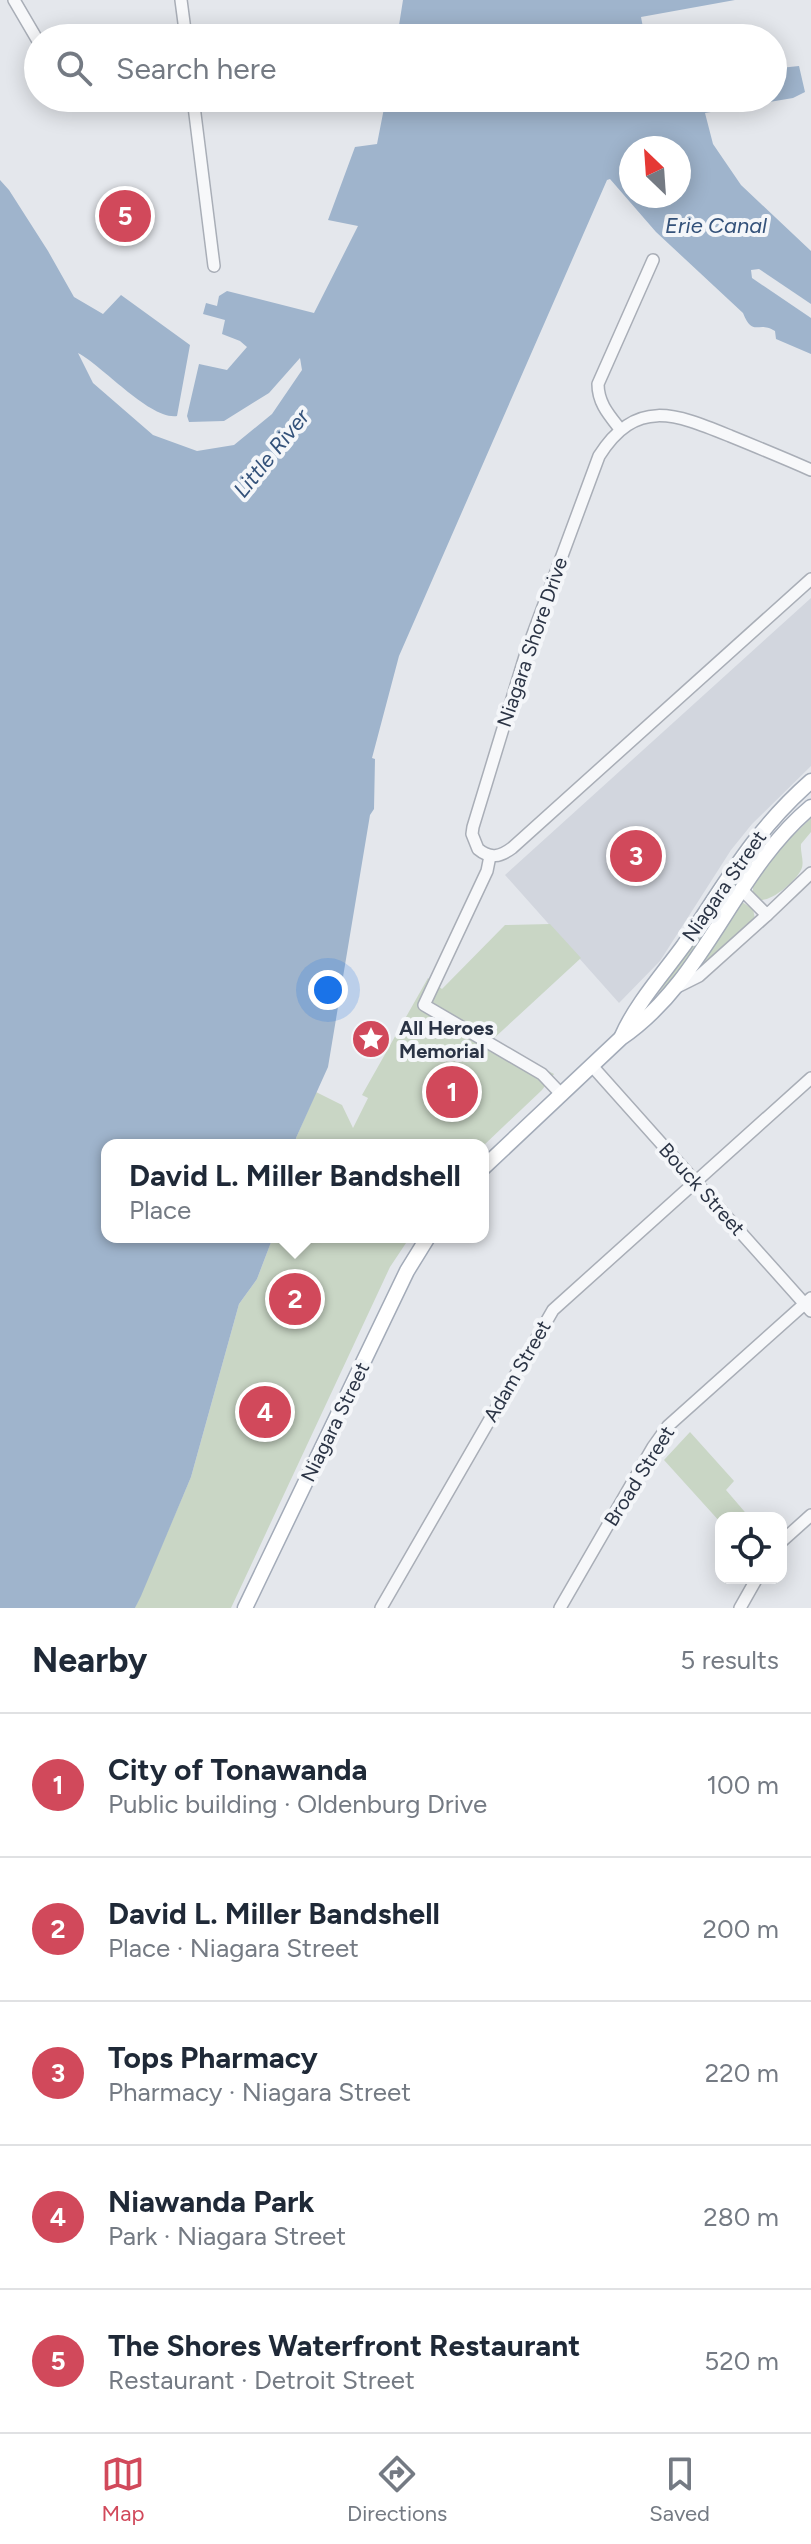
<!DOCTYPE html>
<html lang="en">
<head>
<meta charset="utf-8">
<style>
	body { margin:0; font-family:Figtree,sans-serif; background:#f2f2f3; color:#1f2937 }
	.controls { position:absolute; right:24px; bottom:24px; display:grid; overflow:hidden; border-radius:16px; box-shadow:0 4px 20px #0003 }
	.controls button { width:72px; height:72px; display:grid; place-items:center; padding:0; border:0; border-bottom:2px solid #e0e1e3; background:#fff; color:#1f2937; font:40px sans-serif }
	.compass { position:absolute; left:619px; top:136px; width:72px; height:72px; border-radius:50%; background:#fff; box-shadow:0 4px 20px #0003; rotate:335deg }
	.you { position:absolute; left:328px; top:990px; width:28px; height:28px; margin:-20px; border:6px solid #fff; border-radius:50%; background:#1a73e8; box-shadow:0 0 0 12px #1a73e833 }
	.badge { display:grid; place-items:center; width:52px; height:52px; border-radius:50%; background:#d1495b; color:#fff; font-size:26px; font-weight:700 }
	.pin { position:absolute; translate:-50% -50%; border:4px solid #fff; box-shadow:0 2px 8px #0006 }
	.popup { position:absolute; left:101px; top:1139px; width:388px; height:104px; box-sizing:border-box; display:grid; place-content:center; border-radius:16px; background:#fff; filter:drop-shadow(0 2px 6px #0005); font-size:26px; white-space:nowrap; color:#747a83 }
	.popup b { font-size:30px; color:#1f2937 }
	.popup::after { content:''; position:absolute; left:50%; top:100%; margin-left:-16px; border:16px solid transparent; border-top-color:#fff }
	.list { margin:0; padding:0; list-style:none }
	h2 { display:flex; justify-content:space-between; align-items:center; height:104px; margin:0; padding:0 32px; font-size:34px }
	h2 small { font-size:26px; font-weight:400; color:#747a83 }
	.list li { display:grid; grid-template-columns:52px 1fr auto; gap:24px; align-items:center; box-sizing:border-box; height:144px; padding:0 32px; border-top:2px solid #e0e1e3 }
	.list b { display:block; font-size:30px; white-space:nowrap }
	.list p { margin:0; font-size:26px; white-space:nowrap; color:#747a83 }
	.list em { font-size:26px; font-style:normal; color:#747a83 }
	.icon { flex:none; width:44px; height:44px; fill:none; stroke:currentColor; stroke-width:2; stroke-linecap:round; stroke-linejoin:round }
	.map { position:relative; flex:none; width:811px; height:1608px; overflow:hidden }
	.search { position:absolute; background:#fff; box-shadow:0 4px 20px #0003; left:24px; right:24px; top:24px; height:88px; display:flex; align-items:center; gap:20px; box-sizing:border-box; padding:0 28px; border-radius:44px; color:#747a83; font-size:30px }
	.sheet { height:824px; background:#fff }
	nav { display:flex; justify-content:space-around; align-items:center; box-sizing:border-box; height:112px; border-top:2px solid #e0e1e3; background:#fff; font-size:22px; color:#747a83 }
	nav a { display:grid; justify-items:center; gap:4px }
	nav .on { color:#d1495b }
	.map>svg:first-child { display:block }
	.built { fill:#d2d6de }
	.green { fill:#c9d6c5 }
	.water { fill:#9fb4cc; fill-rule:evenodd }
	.pier { fill:#e4e7ec }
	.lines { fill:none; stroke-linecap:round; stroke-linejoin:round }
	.minor-casing { stroke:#a9aeb7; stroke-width:14 }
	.major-casing { stroke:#a3abb8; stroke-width:17 }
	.minor { stroke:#f7f8fa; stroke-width:11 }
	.major { stroke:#fff; stroke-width:14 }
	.labels { text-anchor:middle; stroke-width:8; stroke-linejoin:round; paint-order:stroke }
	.street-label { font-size:20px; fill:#2b3445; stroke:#f4f6f9 }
	.poi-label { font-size:20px; font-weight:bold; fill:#2b3445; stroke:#f4f6f9; text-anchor:start }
	.water-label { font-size:22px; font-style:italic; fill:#34527a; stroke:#f4f6f9 }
</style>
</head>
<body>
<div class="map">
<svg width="811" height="1608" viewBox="0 0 811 1608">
	<rect width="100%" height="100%" fill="#e4e7ec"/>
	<polygon class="built" points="811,598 811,766 752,824 731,850 660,961 619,1003 505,875"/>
	<g class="green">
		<path d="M 811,818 L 811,832 L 801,844 C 800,853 805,862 801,870 C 795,882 772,901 760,900 L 753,892 L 753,885 L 783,845 Z"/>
		<polygon points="739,870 743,873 738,884 689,960 660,996 658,994"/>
		<polygon points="742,902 753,909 755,919 700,967"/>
		<polygon points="550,924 581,958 491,1041 554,1074 542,1090 483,1146 295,1145 296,1138 316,1092 342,1105 353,1128 368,1098 362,1095 428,978 442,989 505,925"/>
		<polygon points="273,1237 410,1237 390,1267 231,1608 135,1608 191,1477 239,1304 257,1279"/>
		<polygon points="690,1432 734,1481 726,1490 750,1518 721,1518 721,1523 664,1460"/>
	</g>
	<g class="water">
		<polygon points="403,0 735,0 641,17 645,38 397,38"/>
		<path d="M 799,66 L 805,92 L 793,98 L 705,113 L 713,144 L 741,185 L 811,251 L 811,354 L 776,339 L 775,331 C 758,320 753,338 743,313 L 656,232 L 610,179 L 607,180 L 399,656 L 372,758 L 375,759 L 374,809 L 370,815 L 328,1067 L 296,1138 L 295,1145 L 107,1145 L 107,1237 L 273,1237 L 257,1279 L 239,1304 L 191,1477 L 141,1596 L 135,1608 L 0,1608 L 0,180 L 9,190 L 48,251 L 74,297 L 103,314 L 121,295 L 190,345 L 177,416 C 150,420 103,366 78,353 L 93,383 L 153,435 L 197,451 L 234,445 L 272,414 L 302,370 L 300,358 L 269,393 L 224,421 L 189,422 L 187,416 L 199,364 L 227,370 L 247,347 L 240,341 L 222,334 L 225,320 L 203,314 L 206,303 L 217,306 L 219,296 L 227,291 L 314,313 L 358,226 L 328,220 L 355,147 L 377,144 L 386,98 L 773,98 L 773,80 L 782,79 L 780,68 ZM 631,148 L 679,148 L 679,196 L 631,196 Z"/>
	</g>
	<polygon class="pier" points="759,269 811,304 811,318 752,278 751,270"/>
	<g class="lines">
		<g class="minor-casing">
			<g id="minor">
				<polyline points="14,0 38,41"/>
				<polyline points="181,0 186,38"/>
				<polyline points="71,98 74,103"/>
				<polyline points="193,98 214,266"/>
				<path d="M 620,429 C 609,415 598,403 598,384 L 653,260"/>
				<path d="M 811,470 C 784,458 757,447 730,436 C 676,414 636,397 599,456 L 526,653 L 473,827 L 472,834 L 478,849 C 490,859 500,857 512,848 L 811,579"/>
				<polyline points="490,856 487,871 424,1005 542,1074 562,1095"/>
				<polyline points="742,890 767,915 811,873"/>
				<polyline points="679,986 699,976 767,915"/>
				<polyline points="593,1067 811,1311"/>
				<polyline points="781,1542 811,1515"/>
				<polyline points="381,1608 553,1310 811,1078"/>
				<polyline points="560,1608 653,1447 668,1426 811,1298"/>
				<polyline points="740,1608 757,1578"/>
			</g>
		</g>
		<g class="major-casing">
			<g id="major">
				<path d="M 622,1036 C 636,1004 663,974 684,945 C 726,883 753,832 811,781"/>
				<path d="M 483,1168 L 621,1038 C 706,980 733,872 811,807"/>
				<polyline points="245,1608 407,1271 428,1237"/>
			</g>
		</g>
		<use href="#minor" class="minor"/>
		<use href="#major" class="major"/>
	</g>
	<defs>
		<g id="sight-disc" transform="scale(2)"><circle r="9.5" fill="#d1495b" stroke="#f4f6f9"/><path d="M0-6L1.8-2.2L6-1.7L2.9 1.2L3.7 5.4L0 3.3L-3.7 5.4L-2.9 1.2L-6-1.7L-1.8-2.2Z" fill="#fff"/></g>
	</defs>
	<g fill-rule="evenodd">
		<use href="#sight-disc" x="371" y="1039"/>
	</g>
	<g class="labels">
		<g class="street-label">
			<text transform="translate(532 642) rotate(-71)" y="7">Niagara Shore Drive</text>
			<text transform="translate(724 886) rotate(-55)" y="7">Niagara Street</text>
			<text transform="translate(702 1189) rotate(48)" y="7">Bouck Street</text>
			<text transform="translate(517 1371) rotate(-60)" y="7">Adam Street</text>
			<text transform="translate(335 1422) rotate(-64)" y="7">Niagara Street</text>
			<text transform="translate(639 1476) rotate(-58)" y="7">Broad Street</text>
		</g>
		<g class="poi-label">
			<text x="399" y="1035">All Heroes<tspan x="399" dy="23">Memorial</tspan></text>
		</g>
		<g class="water-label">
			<text x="716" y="233">Erie Canal</text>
			<text transform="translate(271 453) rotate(-51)" y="8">Little River</text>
		</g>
	</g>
</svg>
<div class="controls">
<button><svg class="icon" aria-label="locate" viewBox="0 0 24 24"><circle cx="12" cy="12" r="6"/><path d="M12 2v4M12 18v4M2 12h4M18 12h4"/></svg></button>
</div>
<svg class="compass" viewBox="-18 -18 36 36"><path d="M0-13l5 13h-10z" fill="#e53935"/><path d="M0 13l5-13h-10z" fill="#747a83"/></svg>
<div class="you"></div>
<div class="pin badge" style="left:452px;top:1092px">1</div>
<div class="pin badge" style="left:295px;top:1299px">2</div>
<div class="popup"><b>David L. Miller Bandshell</b>Place</div>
<div class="pin badge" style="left:636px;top:856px">3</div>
<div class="pin badge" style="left:265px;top:1412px">4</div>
<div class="pin badge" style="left:125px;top:216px">5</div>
<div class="search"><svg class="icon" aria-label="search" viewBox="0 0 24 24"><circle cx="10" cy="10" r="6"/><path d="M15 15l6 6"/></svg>Search here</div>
</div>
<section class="sheet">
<h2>Nearby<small>5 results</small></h2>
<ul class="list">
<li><span class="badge">1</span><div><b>City of Tonawanda</b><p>Public building · Oldenburg Drive</p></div><em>100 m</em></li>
<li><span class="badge">2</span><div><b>David L. Miller Bandshell</b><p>Place · Niagara Street</p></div><em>200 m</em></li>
<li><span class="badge">3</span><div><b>Tops Pharmacy</b><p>Pharmacy · Niagara Street</p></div><em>220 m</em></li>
<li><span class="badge">4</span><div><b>Niawanda Park</b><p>Park · Niagara Street</p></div><em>280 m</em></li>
<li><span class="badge">5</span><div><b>The Shores Waterfront Restaurant</b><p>Restaurant · Detroit Street</p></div><em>520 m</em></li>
</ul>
</section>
<nav>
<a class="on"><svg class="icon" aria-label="map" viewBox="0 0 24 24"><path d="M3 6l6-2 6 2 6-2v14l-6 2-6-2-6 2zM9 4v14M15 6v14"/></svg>Map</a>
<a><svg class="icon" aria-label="directions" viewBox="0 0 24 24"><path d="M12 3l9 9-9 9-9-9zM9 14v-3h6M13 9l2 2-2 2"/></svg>Directions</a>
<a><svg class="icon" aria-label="saved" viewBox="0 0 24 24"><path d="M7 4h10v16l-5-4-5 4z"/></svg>Saved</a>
</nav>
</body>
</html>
